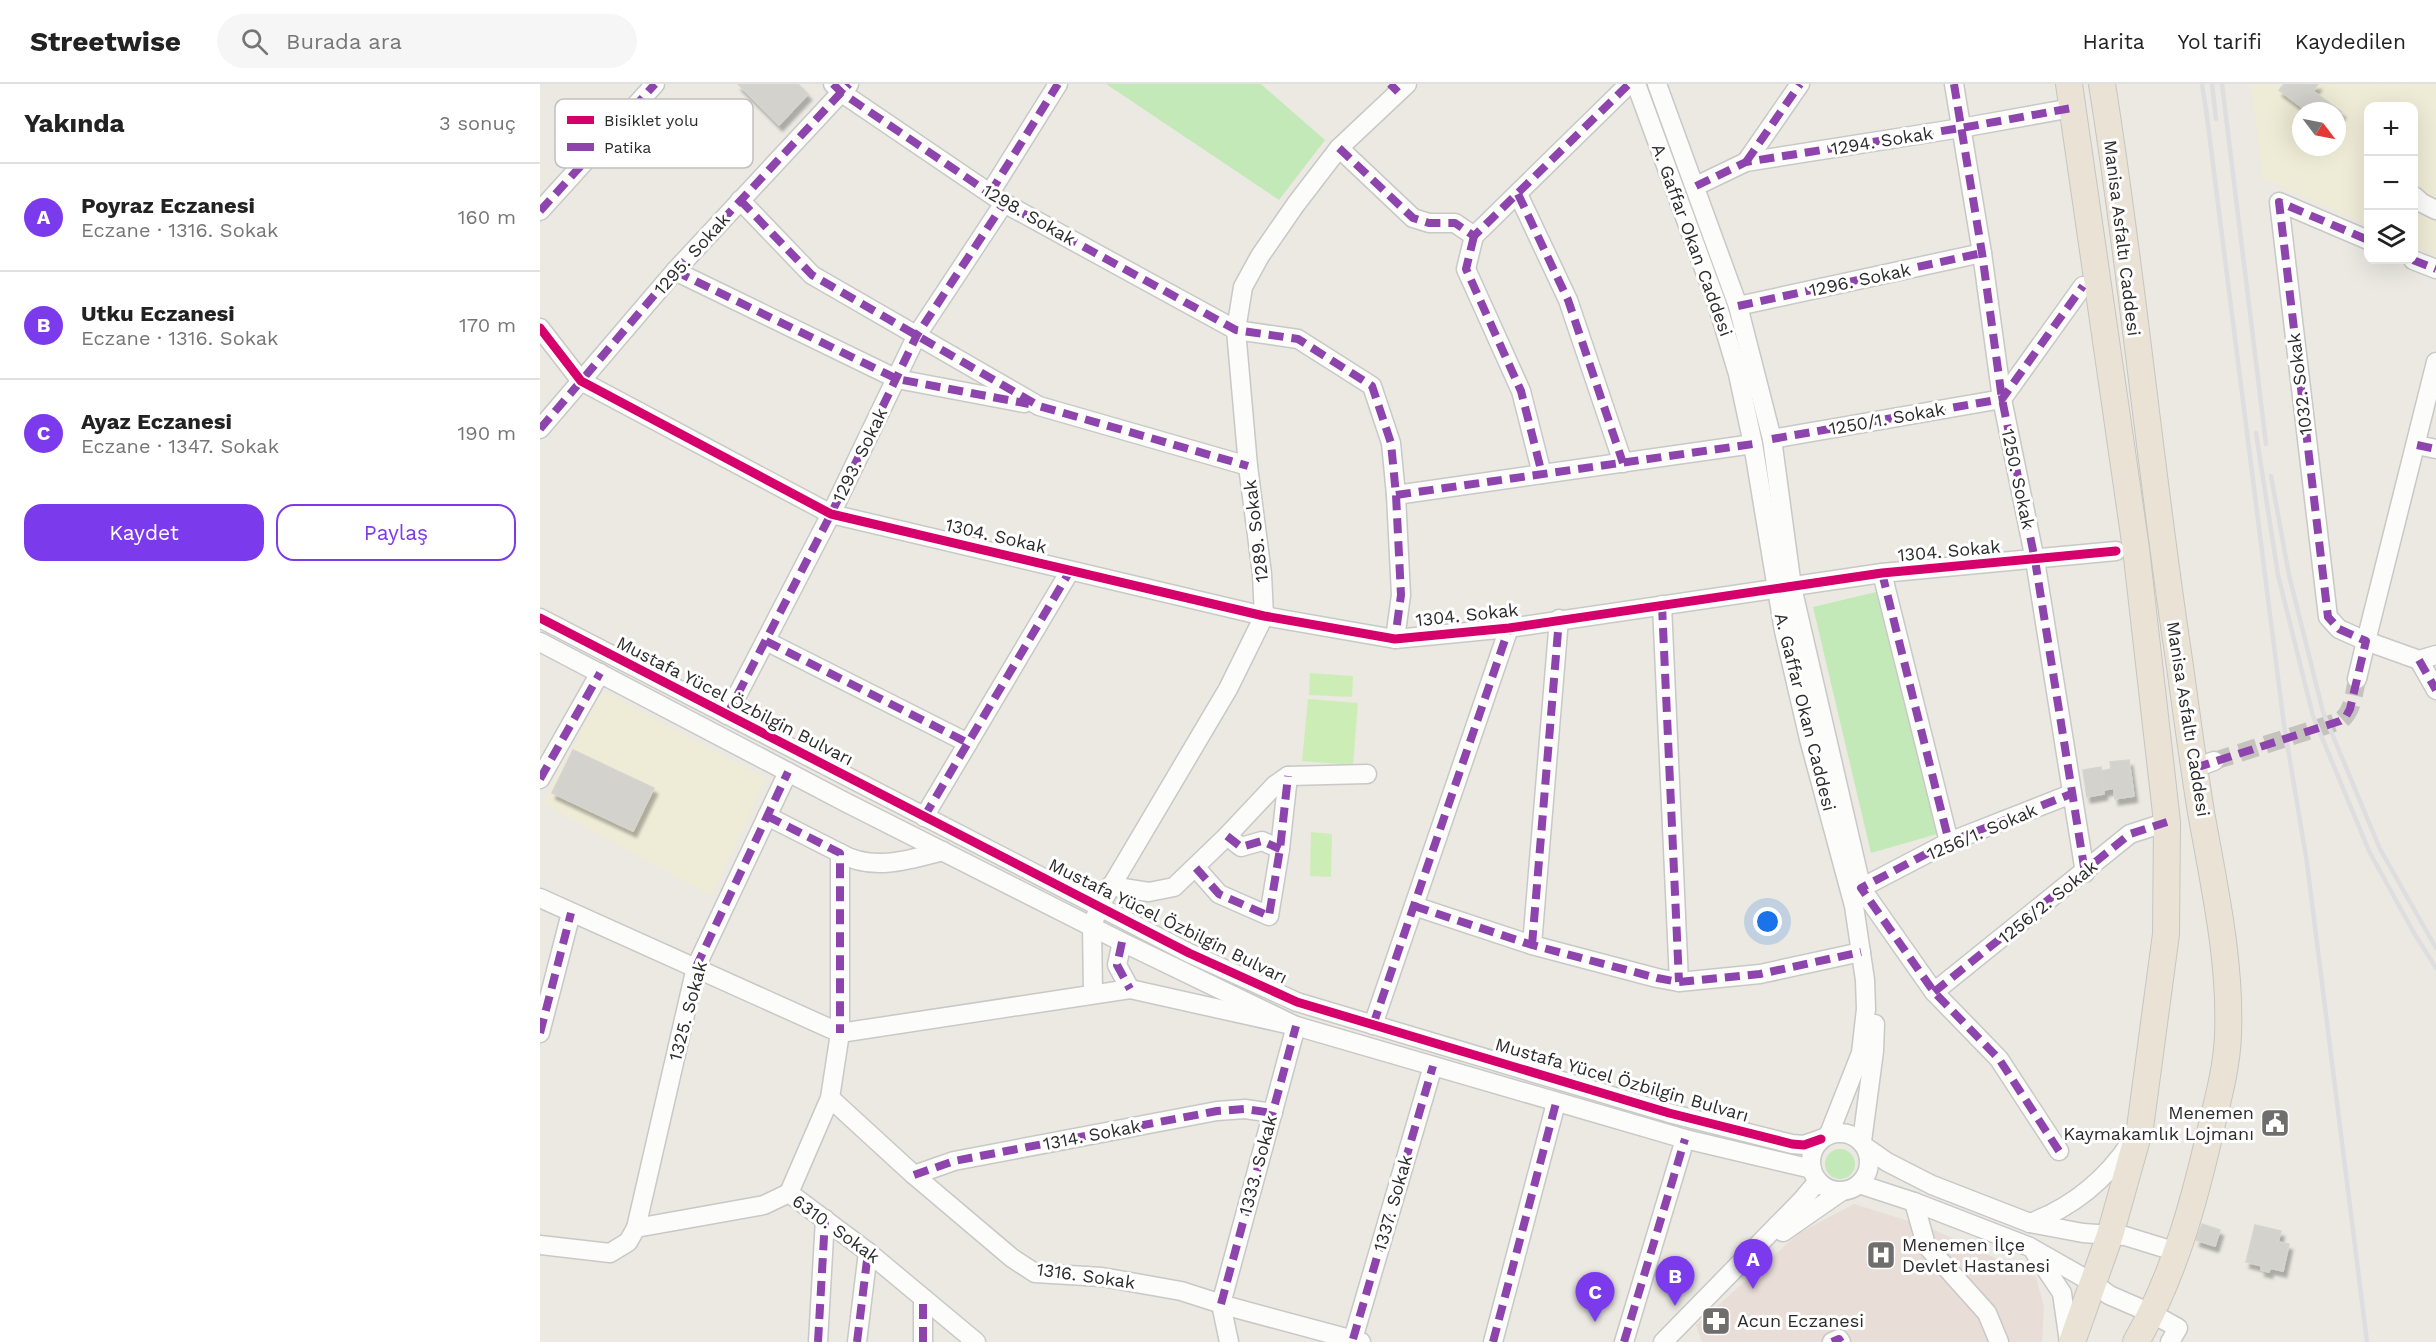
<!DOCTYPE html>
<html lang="tr">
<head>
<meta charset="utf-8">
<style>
	body { margin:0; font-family:"Work Sans",sans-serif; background:#f6f6f6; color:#222 }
	.controls { position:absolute; right:18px; top:18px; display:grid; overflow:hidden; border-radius:12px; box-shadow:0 6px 24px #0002 }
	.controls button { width:54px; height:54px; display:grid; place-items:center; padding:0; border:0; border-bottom:2px solid #e0e0e0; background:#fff; color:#222; font:30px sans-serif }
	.compass { position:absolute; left:1752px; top:18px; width:54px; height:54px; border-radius:50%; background:#fff; box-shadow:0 6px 24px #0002; rotate:122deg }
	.you { position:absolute; left:1228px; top:838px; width:21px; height:21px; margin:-15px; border:4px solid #fff; border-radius:50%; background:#1a73e8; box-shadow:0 0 0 9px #1a73e833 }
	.badge { display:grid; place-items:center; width:39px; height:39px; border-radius:50%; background:#7c3aed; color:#fff; font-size:20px; font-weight:700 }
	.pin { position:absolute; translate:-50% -50px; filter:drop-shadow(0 2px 3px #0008) }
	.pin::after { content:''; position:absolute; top:32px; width:21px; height:18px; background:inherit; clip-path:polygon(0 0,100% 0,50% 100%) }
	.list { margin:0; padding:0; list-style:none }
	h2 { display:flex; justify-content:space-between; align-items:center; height:78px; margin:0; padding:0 24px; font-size:26px }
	h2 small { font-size:20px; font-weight:400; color:#767676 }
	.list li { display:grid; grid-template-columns:39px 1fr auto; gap:18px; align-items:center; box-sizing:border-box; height:108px; padding:0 24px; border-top:2px solid #e0e0e0 }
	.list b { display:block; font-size:22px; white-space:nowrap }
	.list p { margin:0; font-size:20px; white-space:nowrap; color:#767676 }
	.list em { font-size:20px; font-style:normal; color:#767676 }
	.actions { display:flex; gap:12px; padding:18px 24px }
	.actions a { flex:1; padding:14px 0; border:2px solid #7c3aed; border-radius:18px; text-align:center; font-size:21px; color:#7c3aed }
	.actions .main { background:#7c3aed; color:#fff }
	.icon { flex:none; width:33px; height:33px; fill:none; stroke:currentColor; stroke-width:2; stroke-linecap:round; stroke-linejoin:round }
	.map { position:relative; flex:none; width:1896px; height:1258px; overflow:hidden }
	header { display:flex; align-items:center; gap:36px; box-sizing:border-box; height:84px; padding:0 30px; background:#fff; border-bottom:2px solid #e0e0e0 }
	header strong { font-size:28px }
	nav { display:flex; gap:33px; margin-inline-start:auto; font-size:21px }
	.search { width:420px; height:54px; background:#f6f6f6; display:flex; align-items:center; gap:15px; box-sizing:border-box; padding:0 21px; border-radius:33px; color:#767676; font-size:22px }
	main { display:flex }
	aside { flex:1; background:#fff }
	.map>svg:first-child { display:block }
	.education { fill:#eeebd6; fill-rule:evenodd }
	.medical { fill:#e9ddd7 }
	.green { fill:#c3e9b9 }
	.pitch { fill:#cdedb6 }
	.building { fill:#d4d2cd; stroke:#d6d4ce; stroke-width:1.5; filter:url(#shadow) }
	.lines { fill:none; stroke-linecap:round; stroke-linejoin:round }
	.minor-tunnel { stroke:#c5c3be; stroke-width:18; stroke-dasharray:18 9; stroke-linecap:butt }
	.minor-casing { stroke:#c8c8c7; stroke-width:21 }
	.highway-casing { stroke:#c6c5c2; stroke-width:28 }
	.minor { stroke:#fcfcfb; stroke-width:18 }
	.highway { stroke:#eae2d4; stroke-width:26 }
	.rail { stroke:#dedee0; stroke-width:4.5 }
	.quiet { stroke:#8e44ad; stroke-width:8; stroke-dasharray:15 8; stroke-linecap:butt }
	.cycleway-casing { stroke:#fff; stroke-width:13 }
	.cycleway { stroke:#d6006c; stroke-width:9 }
	.labels { text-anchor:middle; stroke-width:6; stroke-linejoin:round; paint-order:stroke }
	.street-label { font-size:18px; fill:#2c2c2c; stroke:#fff }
	.poi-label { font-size:18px; fill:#2c2c2c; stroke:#fff; text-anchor:start }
	.key { fill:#fff; stroke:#c0c0c0; stroke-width:1.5 }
	.key-label { font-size:16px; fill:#2c2c2c }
</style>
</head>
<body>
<header>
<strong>Streetwise</strong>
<div class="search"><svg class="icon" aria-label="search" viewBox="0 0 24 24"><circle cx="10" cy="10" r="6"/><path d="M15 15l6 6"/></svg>Burada ara</div>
<nav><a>Harita</a><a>Yol tarifi</a><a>Kaydedilen</a></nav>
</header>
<main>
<aside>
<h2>Yakında<small>3 sonuç</small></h2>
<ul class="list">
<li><span class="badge">A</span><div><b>Poyraz Eczanesi</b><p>Eczane · 1316. Sokak</p></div><em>160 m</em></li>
<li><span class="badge">B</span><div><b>Utku Eczanesi</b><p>Eczane · 1316. Sokak</p></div><em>170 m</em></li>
<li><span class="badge">C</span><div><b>Ayaz Eczanesi</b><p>Eczane · 1347. Sokak</p></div><em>190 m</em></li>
</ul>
<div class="actions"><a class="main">Kaydet</a><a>Paylaş</a></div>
</aside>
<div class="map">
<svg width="1896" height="1258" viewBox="0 0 1896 1258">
	<defs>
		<filter id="shadow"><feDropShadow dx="3.5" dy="6" stdDeviation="1.5" flood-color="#0004"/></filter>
	</defs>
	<rect width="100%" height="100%" fill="#ebe9e2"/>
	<g class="education">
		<path d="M 1711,0 L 1896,0 L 1896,171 L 1874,161 L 1874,22 L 1828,22 L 1828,141 L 1723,94 ZM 1761,27 L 1797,27 L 1797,63 L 1761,63 Z"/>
		<polygon points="63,607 226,695 171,812 3,719"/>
	</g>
	<polygon class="medical" points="1314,1120 1388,1143 1496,1193 1504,1223 1502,1258 1162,1258 1156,1241 1259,1149"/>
	<g class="green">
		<polygon points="566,0 721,0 785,56 739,116"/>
		<polygon points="1336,508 1397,750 1331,769 1273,523"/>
		<circle cx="1300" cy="1080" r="15"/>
	</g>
	<g class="pitch">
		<polygon points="770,589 813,592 812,613 769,611"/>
		<polygon points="768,615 818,619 813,681 762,677"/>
		<polygon points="771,748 792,750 791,793 770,792"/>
	</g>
	<g class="building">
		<polygon points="198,0 258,0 268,10 239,41"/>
		<polygon points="1744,0 1778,0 1773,7 1802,28 1797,35 1797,27 1767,27 1739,6"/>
		<polygon points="33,666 114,704 93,747 12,709"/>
		<polygon points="1589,676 1594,712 1575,715 1574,704 1564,706 1561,687 1571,685 1570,678"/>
		<polygon points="1561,683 1564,710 1547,713 1543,686"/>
		<polygon points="1662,1140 1680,1146 1675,1162 1656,1156"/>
		<polygon points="1715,1141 1741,1147 1738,1158 1749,1160 1743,1187 1730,1184 1729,1188 1721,1186 1722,1182 1706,1178"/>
	</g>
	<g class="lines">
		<path class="minor-tunnel" d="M 1674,677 L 1800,637 C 1813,628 1814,609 1817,595"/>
		<g class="minor-casing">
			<g id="minor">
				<polyline points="293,0 302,9 464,119 696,246 758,255 832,302 851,359 856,411 861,511 855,555"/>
				<polyline points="1096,0 1178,223 1198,290 1213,360 1244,547 1269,655 1314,822 1325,896 1326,925 1321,969 1289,1050"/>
				<polyline points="1117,0 1198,222 1232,355 1252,503 1321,802"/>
				<polyline points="1414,0 1442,169 1462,315 1495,476 1545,789"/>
				<polyline points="799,64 873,134 889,139 915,139 934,152 1089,0"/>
				<polyline points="1206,78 1260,0"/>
				<polyline points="1156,102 1206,78 1421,44 1532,24"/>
				<polyline points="450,109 518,0"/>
				<polyline points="978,110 1028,216 1083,379"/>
				<polyline points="1874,112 1882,119 1896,126"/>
				<polyline points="200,116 272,191 499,322 708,382"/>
				<polyline points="0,127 115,0"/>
				<polyline points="934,152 926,185 981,307 1002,390"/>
				<polyline points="1873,176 1896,185"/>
				<polyline points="135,187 357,295 484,319"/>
				<polyline points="1198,222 1442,169"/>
				<polyline points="0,244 41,297 291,430 724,532 855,555 969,544 1342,489 1576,467"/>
				<polyline points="0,345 135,187 309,0"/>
				<polyline points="1232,355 1462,315 1543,202"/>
				<polyline points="1877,361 1896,365"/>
				<polyline points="856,411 1213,360"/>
				<polyline points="1342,489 1409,758"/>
				<polyline points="1122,521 1139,898"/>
				<polyline points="0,534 649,869 757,918 1129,1029 1252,1060 1264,1061 1281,1055"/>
				<polyline points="226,557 428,659"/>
				<polyline points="0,558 305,718 582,858 756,942 1145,1055 1272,1085"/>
				<polyline points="1879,576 1826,557 1896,278"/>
				<polyline points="1879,576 1896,606"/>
				<polyline points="1879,576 1896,571"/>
				<polyline points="1817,595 1826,557 1799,545 1788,533 1739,118 1828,156"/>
				<polyline points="187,631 291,430 377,251 464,119"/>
				<polyline points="1655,684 1674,677"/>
				<polyline points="0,695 60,589"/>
				<polyline points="227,732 300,769 300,949 290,1014 249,1109"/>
				<polyline points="384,733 530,487"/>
				<polyline points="687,752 701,763 722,757 740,765"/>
				<path d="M 300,769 C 332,788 369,776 403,767"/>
				<polyline points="656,784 679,810 729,832 740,765 748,692"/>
				<polyline points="570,802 609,808 634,803 687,752 735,701 748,692 827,690"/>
				<polyline points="0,814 300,949 590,905 756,942 681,1220 689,1258"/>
				<polyline points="874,822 992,861 1117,894 1139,898 1220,890 1321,868"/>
				<polyline points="582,858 577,881 590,905"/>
				<polyline points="992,861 1019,535"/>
				<polyline points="1394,908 1590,750 1627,738"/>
				<polyline points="553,909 552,842 559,823 688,605 724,532 722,490 708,382 696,246 703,203 720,172 756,120 799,64 867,0"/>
				<polyline points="833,941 969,544"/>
				<polyline points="0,949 31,829"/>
				<polyline points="290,1014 374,1091 472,1174 495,1189 562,1193 641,1207 691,1223 821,1258"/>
				<circle cx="1300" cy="1078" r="29"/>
				<polyline points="1322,1057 1334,967 1335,940"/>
				<polyline points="1327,1064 1347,1078 1392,1101 1490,1139 1543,1149 1585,1152 1637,1168"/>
				<polyline points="1519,1067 1459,975 1394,908 1321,804 1409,758 1531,710"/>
				<polyline points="374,1091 414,1077 677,1027 705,1025 733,1029"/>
				<polyline points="1319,1100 1374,1118 1490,1163 1553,1199 1569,1211 1613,1230 1638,1244 1630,1258"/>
				<polyline points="1374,1118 1386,1161 1447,1229 1459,1258"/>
				<path d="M 1490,1139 C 1533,1123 1565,1097 1591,1058"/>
				<polyline points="96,1144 224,1121 249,1109 328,1168 436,1258"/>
				<polyline points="1243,1148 1302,1107"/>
				<polyline points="0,1161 70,1169 88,1158 96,1144 156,883 248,688"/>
				<polyline points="1495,1169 1522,1209 1529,1258"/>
				<polyline points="813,1255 893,982"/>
				<polyline points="278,1258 285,1135"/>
				<polyline points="317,1258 328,1168"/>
				<polyline points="383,1258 383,1214"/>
				<polyline points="953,1258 1016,1019"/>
				<polyline points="1084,1258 1145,1055"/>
				<polyline points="1123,1258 1262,1116 1278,1097"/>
				<polyline points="1292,1258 1299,1255 1301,1258"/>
			</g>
		</g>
		<g class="highway-casing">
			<g id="highway">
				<polyline points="1529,0 1596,465 1627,738 1626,850 1600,1044 1570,1151 1532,1258"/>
				<path d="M 1562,0 C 1592,187 1609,375 1637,562 C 1645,617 1652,673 1661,728 C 1674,802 1691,876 1688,951 C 1687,981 1679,1011 1672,1040 C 1655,1115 1635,1190 1596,1258"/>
			</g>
		</g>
		<use href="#minor" class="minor"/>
		<use href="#highway" class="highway"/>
		<g class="rail">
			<polyline points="1662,0 1667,32"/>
			<polyline points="1672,0 1676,35"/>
			<polyline points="1682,0 1726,360"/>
			<polyline points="1666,25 1744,641 1767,779 1827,1258"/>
			<polyline points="1716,349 1738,491 1773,632 1829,767 1874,849 1896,884"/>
			<polyline points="1731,392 1749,491 1783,628 1840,765 1896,864"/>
		</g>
		<g class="quiet">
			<polyline points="293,0 302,9 464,119 696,246 758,255 832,302 851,359 856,411 861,511 855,555"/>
			<polyline points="850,0 858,8"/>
			<polyline points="1414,0 1442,169 1462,315 1495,476 1545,789"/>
			<polyline points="799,64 873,134 889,139 915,139 934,152 1089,0"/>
			<polyline points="1206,78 1260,0"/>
			<polyline points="1156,102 1206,78 1421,44 1532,24"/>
			<polyline points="450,109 518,0"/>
			<polyline points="978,110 1028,216 1083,379"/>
			<polyline points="200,116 272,191 499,322 708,382"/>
			<polyline points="0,127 115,0"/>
			<polyline points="934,152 926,185 981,307 1002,390"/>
			<polyline points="1873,176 1896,185"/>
			<polyline points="135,187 357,295 489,320"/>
			<polyline points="1198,222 1442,169"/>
			<polyline points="0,345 135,187 309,0"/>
			<polyline points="1232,355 1462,315 1543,202"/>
			<polyline points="1877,361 1896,365"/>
			<polyline points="856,411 1213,360"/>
			<polyline points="1342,489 1409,758"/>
			<polyline points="1122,521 1139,898"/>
			<polyline points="226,557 428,659"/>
			<polyline points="1879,576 1896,606"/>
			<polyline points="187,631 291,430 377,251 464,119"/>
			<polyline points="1655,684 1800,637 1805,634 1810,625 1826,557 1799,545 1788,533 1739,118 1828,156"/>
			<polyline points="0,695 60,589"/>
			<polyline points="227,732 300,769 300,949"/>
			<polyline points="384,733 530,487"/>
			<polyline points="687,752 701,763 722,757 740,765"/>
			<polyline points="656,784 679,810 729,832 740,765 748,692"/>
			<polyline points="874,822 992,861 1117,894 1139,898 1220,890 1321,868"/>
			<polyline points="582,858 577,881 590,905"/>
			<polyline points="992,861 1019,535"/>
			<polyline points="156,883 248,688"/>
			<polyline points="1394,908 1590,750 1627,738"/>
			<polyline points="833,941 969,544"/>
			<polyline points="0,949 31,829"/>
			<polyline points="1519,1067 1459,975 1394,908 1321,804 1409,758 1531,710"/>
			<polyline points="374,1091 414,1077 677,1027 705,1025 733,1029"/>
			<polyline points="681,1220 756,942"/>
			<polyline points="813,1255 893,982"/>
			<polyline points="278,1258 285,1135"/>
			<polyline points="317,1258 328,1168"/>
			<polyline points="383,1258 383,1214"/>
			<polyline points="953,1258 1016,1019"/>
			<polyline points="1084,1258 1145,1055"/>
			<polyline points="1292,1258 1299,1255 1301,1258"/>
		</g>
		<g class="cycleway-casing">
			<g id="cycleway">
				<polyline points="0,244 41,297 291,430 724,532 855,555 969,544 1342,489 1576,467"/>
				<polyline points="0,534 649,869 757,918 1129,1029 1252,1060 1264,1061 1281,1055"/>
			</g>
		</g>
		<use href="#cycleway" class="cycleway"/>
	</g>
	<defs>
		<g id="civic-square" transform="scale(1.5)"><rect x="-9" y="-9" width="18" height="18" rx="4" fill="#6f6e6c" stroke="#fff"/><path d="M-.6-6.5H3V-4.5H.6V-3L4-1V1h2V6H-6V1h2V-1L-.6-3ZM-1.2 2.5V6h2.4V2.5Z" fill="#fff"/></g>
		<g id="hospital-square" transform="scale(1.5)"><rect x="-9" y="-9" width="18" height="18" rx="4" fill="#6f6e6c" stroke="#fff"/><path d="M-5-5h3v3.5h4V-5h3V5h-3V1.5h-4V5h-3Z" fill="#fff"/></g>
		<g id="pharmacy-square" transform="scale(1.5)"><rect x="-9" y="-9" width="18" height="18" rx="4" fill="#6f6e6c" stroke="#fff"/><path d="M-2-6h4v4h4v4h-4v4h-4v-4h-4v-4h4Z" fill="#fff"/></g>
	</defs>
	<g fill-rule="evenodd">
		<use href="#civic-square" x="1735" y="1039"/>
		<use href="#hospital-square" x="1341" y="1171"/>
		<use href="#pharmacy-square" x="1176" y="1237"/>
	</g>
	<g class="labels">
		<g class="street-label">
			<text transform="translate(1342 57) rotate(-9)" y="6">1294. Sokak</text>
			<text transform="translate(489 131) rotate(30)" y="6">1298. Sokak</text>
			<text transform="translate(1582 154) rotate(83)" y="6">Manisa Asfaltı Caddesi</text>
			<text transform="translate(1152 156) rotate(70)" y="6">A. Gaffar Okan Caddesi</text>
			<text transform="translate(152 170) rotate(-48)" y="6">1295. Sokak</text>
			<text transform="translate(1320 196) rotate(-12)" y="6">1296. Sokak</text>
			<text transform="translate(1760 300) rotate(-97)" y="6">1032. Sokak</text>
			<text transform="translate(1347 335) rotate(-10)" y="6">1250/1. Sokak</text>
			<text transform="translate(320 371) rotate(-64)" y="6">1293. Sokak</text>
			<text transform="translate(1478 395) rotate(78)" y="6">1250. Sokak</text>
			<text transform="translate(716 447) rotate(-97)" y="6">1289. Sokak</text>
			<text transform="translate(456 452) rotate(13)" y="6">1304. Sokak</text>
			<text transform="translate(1409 467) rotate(-5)" y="6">1304. Sokak</text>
			<text transform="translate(927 531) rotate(-6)" y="6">1304. Sokak</text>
			<text transform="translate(195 617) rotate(27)" y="6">Mustafa Yücel Özbilgin Bulvarı</text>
			<text transform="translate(1265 628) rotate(76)" y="6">A. Gaffar Okan Caddesi</text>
			<text transform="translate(1648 635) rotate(81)" y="6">Manisa Asfaltı Caddesi</text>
			<text transform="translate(1442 748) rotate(-23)" y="6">1256/1. Sokak</text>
			<text transform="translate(1508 818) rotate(-39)" y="6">1256/2. Sokak</text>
			<text transform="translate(628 837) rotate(26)" y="6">Mustafa Yücel Özbilgin Bulvarı</text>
			<text transform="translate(148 927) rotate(-75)" y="6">1325. Sokak</text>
			<text transform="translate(1082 996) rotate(16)" y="6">Mustafa Yücel Özbilgin Bulvarı</text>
			<text transform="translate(552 1051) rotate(-11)" y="6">1314. Sokak</text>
			<text transform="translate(718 1081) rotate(-75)" y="6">1333. Sokak</text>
			<text transform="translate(853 1119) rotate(-74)" y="6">1337. Sokak</text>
			<text transform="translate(296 1145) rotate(36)" y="6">6310. Sokak</text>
			<text transform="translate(546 1192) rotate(8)" y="6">1316. Sokak</text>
		</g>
		<g class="poi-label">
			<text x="1714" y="1035" text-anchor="end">Menemen<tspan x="1714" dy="21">Kaymakamlık Lojmanı</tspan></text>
			<text x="1362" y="1167">Menemen İlçe<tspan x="1362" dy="21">Devlet Hastanesi</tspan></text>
			<text x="1197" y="1243">Acun Eczanesi</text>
		</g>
	</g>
	<rect x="15" y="15" width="198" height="69" rx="9" class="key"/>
	<rect x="27" y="32" width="27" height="8" fill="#d6006c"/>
	<rect x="27" y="59" width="27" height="8" fill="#8e44ad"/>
	<g class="key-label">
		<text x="64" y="42">Bisiklet yolu</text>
		<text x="64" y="69">Patika</text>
	</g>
</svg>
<div class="controls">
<button>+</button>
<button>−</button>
<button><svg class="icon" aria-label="layers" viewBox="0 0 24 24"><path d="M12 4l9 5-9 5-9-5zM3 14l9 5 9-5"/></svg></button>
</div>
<svg class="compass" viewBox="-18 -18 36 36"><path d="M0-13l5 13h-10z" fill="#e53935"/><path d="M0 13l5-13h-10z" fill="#767676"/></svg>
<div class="you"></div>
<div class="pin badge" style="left:1213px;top:1205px">A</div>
<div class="pin badge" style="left:1135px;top:1222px">B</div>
<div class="pin badge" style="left:1055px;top:1238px">C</div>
</div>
</main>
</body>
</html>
